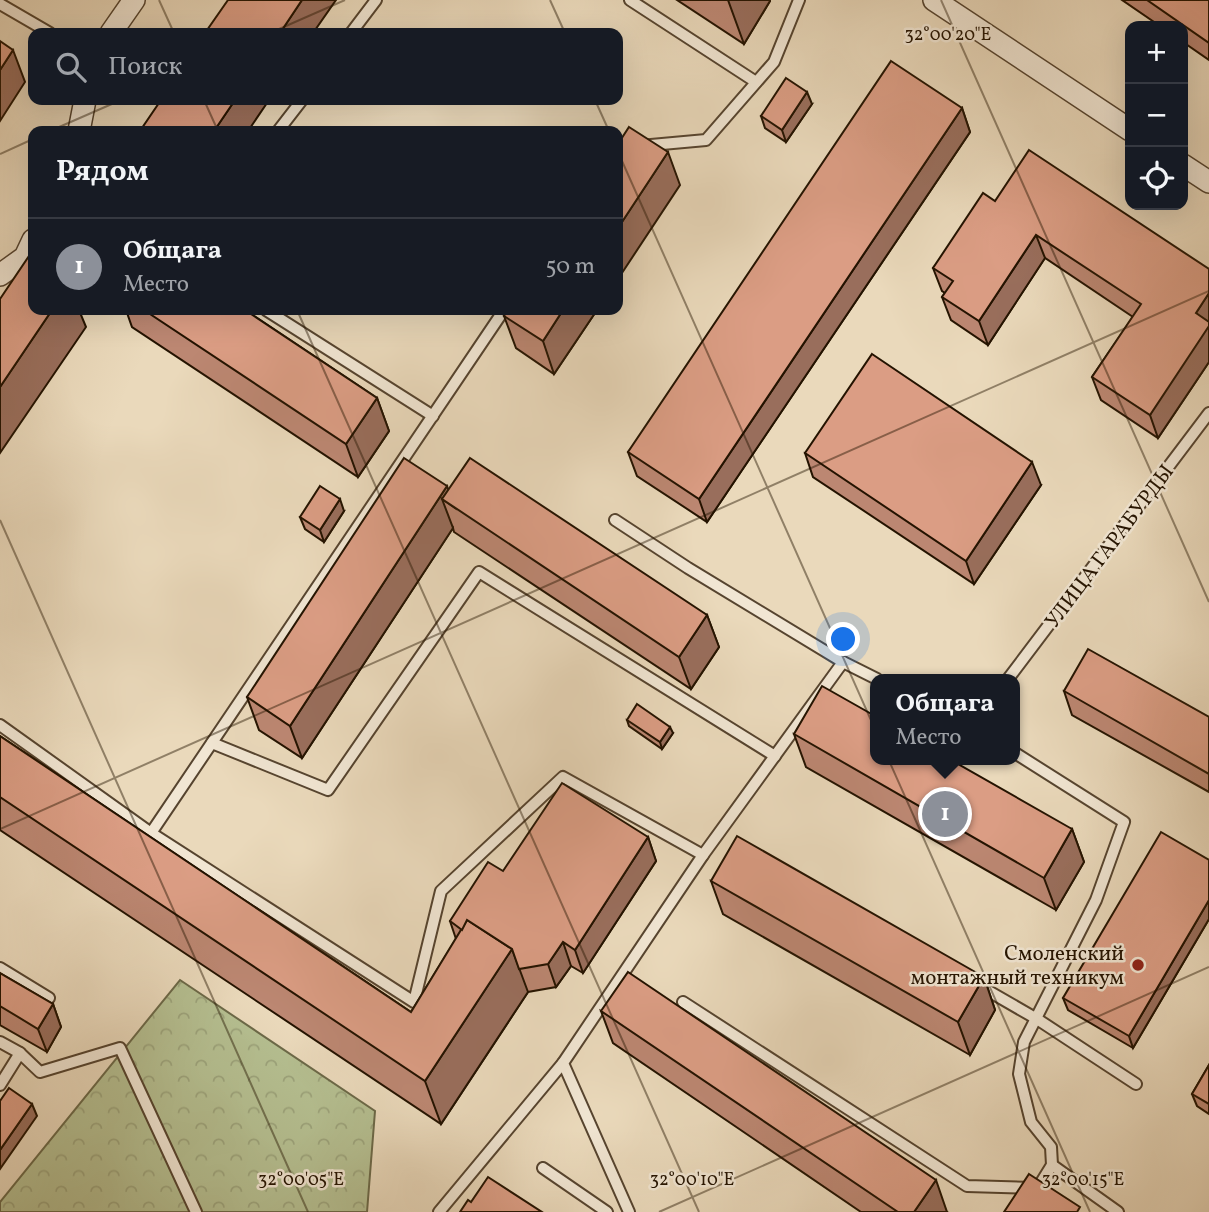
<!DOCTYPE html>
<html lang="ru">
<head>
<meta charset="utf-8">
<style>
	body { margin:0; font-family:Vollkorn,serif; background:#242831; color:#f1f3f6 }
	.controls { position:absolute; right:21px; top:21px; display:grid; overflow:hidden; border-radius:14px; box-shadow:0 7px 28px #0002 }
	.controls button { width:63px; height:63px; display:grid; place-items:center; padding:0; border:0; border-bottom:2px solid #363941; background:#171b24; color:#f1f3f6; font:35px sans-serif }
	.you { position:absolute; left:844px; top:640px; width:24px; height:24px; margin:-18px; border:5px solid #fff; border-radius:50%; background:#1a73e8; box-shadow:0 0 0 10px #1a73e833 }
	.badge { display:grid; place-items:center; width:46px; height:46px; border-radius:50%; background:#8c9099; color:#fff; font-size:23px; font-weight:700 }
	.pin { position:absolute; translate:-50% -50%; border:4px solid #fff; box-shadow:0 2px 7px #0006 }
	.popup { position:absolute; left:870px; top:674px; width:150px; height:91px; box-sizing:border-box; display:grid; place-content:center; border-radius:14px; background:#171b24; filter:drop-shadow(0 2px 5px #0005); font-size:23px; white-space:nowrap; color:#9ea1a6 }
	.popup b { font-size:26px; color:#f1f3f6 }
	.popup::after { content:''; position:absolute; left:50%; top:100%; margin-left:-14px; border:14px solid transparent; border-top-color:#171b24 }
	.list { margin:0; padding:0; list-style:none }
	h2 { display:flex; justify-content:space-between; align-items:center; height:91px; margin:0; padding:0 28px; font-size:30px }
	h2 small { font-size:23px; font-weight:400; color:#9ea1a6 }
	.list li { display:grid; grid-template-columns:46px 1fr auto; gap:21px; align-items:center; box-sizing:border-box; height:98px; padding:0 28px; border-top:2px solid #363941 }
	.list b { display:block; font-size:26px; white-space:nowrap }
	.list p { margin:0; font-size:23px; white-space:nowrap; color:#9ea1a6 }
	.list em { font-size:23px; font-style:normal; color:#9ea1a6 }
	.icon { flex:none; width:38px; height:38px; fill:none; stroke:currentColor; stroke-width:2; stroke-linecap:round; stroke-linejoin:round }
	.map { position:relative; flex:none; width:1209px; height:1212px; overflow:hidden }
	.search { position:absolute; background:#171b24; box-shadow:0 7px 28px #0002; left:28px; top:28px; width:595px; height:77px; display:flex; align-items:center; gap:18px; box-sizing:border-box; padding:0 24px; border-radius:14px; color:#9ea1a6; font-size:26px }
	.panel { position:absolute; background:#171b24; box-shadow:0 7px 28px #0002; left:28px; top:126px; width:595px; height:189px; border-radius:14px }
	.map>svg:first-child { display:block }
	.forest { fill:url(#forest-crowns); stroke:#6c6948; stroke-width:2 }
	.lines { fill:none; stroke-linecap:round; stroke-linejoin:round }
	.lane-casing { stroke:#56442f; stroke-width:14 }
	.street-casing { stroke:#56442f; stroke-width:24 }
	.lane { stroke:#f1e6d3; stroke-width:10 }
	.street { stroke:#f1e6d3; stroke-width:21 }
	.wall { fill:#bc8772; stroke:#241300; stroke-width:2 }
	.shaded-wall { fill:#996e5c; stroke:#241300; stroke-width:2 }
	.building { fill:#db9d84; stroke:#241300; stroke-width:2 }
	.ticks { fill:none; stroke:#241300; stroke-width:2; stroke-opacity:0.45 }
	.poi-dot { fill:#8f2418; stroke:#f1e6d3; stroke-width:2.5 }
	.labels { text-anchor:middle; stroke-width:5; stroke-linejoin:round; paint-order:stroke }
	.street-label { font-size:21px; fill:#241300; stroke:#f1e6d3 }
	.poi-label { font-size:21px; fill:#241300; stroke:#f1e6d3; text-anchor:end }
	.ticks-label { font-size:18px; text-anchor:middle; fill:#241300; stroke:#f1e6d3; stroke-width:5; stroke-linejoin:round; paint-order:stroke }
</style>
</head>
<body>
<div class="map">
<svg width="1209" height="1212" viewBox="0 0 1209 1212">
	<defs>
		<pattern id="forest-crowns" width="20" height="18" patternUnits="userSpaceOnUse" patternTransform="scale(1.75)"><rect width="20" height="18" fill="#b5bf91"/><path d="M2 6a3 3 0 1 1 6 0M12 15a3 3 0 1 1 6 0" fill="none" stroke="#9ca37b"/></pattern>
	</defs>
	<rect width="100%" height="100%" fill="#ead9bb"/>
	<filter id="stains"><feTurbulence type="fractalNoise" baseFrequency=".00286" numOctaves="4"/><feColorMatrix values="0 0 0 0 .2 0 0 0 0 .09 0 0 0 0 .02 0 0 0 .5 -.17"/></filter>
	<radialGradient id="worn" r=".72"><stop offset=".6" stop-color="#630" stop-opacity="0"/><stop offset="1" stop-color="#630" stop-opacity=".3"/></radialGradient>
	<polygon class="forest" points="180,980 375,1111 367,1212 0,1212 0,1202"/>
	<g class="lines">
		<g class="lane-casing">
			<g id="lane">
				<polyline points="630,0 756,82"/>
				<polyline points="0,4 50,33"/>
				<polyline points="351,33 376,0"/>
				<polyline points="278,131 302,100"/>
				<polyline points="618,148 706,140 774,62 799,0"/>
				<polyline points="266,310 433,416"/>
				<polyline points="615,520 688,568 843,662 703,855 563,1063 629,1212"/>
				<polyline points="843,662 877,679"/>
				<polyline points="1008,679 1209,413"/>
				<polyline points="0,725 151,833 414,1002 441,891 563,777 703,855"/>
				<polyline points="212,743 328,790 479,572 775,756"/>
				<polyline points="1015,753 1124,822 1096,900 1024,1042 1019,1074 1031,1122 1051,1147 1052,1165 1023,1212"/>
				<polyline points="151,833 504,310"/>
				<polyline points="0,968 49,998"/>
				<polyline points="978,985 1037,1019 1136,1084"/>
				<polyline points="683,1002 967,1186 1032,1188"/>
				<polyline points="0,1042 20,1053 0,1085"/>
				<polyline points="20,1053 40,1072 120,1048 196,1212"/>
				<polyline points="1052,1165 1118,1212"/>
				<polyline points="543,1168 607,1212"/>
				<polyline points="439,1212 563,1063"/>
			</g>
		</g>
		<g class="street-casing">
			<g id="street">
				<polyline points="934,0 1130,130"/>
				<polyline points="111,33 134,0"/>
				<polyline points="79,131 85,100"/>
				<polyline points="1183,165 1209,182"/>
				<polyline points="0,275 25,257 33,240"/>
			</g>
		</g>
		<use href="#lane" class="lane"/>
		<use href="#street" class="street"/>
	</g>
	<g class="wall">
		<polygon points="677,0 770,0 770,1 744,44"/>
		<polygon points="1122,0 1209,0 1209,60 1183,42 1183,26 1160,26"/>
		<polygon points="812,104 786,142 765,128 761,116"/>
		<polygon points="962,108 970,132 707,522 637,476 628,452"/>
		<polygon points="995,201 1209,269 1209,362 1158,438 1101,400 1092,377 1133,317 1045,258 988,345 951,320 942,297 945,293 942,291 933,268"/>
		<polygon points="126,310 245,310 377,398 389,431 358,477 132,327"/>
		<polygon points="597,310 554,374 516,348 504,316"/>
		<polygon points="805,453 1041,485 974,584 813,477"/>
		<polygon points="449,490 707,615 719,647 691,689 454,532 453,528 302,758 259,730 247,697"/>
		<polygon points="344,511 324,542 305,529 300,517"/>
		<polygon points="1064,691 1209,717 1209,792 1072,715"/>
		<polygon points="627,720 673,733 662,749 629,726"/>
		<polygon points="794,734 1072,829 1084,862 1056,910 806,767"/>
		<polygon points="0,736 411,1012 456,939 450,921 503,871 648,837 656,861 583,973 571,966 556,987 528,992 441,1124 0,830"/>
		<polygon points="1209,860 1209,919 1133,1048 1068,1010 1063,998"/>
		<polygon points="711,881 984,977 995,1010 970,1055 723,914"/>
		<polygon points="0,973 53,1004 61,1027 47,1052 0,1025"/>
		<polygon points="601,1011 947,1212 861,1212 613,1043"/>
		<polygon points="1209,1065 1209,1114 1197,1106 1192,1094"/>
	</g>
	<g class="shaded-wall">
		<polygon points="302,0 336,0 313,33 280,33"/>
		<polygon points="728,0 770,0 770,1 744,44"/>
		<polygon points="13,50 25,82 0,121 0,70"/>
		<polygon points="807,92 812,104 786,142 782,130"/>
		<polygon points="235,100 269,100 248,131 214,131"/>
		<polygon points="962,108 970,132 707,522 699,499"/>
		<polygon points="668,152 680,185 618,279 618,228"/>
		<polygon points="1036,235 1045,258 988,345 979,321"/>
		<polygon points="1209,293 1209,362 1158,438 1150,415 1196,313"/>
		<polygon points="52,310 79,310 86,327 0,453 0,387"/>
		<polygon points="563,310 597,310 554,374 543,341"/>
		<polygon points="377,398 389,431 358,477 346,444"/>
		<polygon points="1032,462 1041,485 974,584 966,561"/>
		<polygon points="447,486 455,508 442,499 453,528 302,758 290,726"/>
		<polygon points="340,499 344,511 324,542 320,530"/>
		<polygon points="707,615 719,647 691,689 679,657"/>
		<polygon points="670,727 673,733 662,749 660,742"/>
		<polygon points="1072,829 1084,862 1056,910 1044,878"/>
		<polygon points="648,837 656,861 583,973 575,950"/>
		<polygon points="1209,900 1209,919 1133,1048 1129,1036"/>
		<polygon points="563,942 571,966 556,987 548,964"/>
		<polygon points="512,949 528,992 441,1124 425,1081"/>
		<polygon points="984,977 995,1010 970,1055 958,1022"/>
		<polygon points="53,1004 61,1027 47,1052 38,1029"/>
		<polygon points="32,1104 37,1116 0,1169 0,1150"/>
		<polygon points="936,1180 947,1212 914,1212"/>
	</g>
	<g class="building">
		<polygon points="228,0 302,0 280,33 205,33"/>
		<polygon points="1147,0 1209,0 1209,43"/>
		<polygon points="0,41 13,50 0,70"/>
		<polygon points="891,61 962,108 699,499 628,452"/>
		<polygon points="786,78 807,92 782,130 761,116"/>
		<polygon points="161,100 235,100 214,131 147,131 142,128"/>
		<polygon points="629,127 668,152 618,228 618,144"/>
		<polygon points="1029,150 1209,269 1209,293 1196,313 1209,322 1209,326 1150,415 1092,377 1141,304 1036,235 979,321 942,297 953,281 933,268 983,193 995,201"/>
		<polygon points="29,256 33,259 33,310 52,310 0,387 0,299"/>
		<polygon points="144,310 245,310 377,398 346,444"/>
		<polygon points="508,310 563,310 543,341 504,316"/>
		<polygon points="872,354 1032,462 966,561 805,453"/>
		<polygon points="404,458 447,486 290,726 247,697"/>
		<polygon points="470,458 707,615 679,657 442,499"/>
		<polygon points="320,486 340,499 320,530 300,517"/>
		<polygon points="1088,649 1209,717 1209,774 1064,691"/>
		<polygon points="822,686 875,716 875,760 951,760 1072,829 1044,878 794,734"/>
		<polygon points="637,704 670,727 660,742 627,720"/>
		<polygon points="0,736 411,1012 467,920 512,949 425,1081 0,797"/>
		<polygon points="562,783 648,837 575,950 563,942 548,964 519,969 512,949 467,920 462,930 450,921 488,862 503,871"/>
		<polygon points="1161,832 1209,860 1209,900 1129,1036 1063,998"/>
		<polygon points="737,836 984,977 958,1022 711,881"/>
		<polygon points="628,972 936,1180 914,1212 898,1212 601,1011"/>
		<polygon points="0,973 53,1004 38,1029 0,1006"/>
		<polygon points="1209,1065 1209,1104 1192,1094"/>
		<polygon points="9,1088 32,1104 0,1150 0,1101"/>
		<polygon points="1029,1174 1080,1207 1077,1212 1004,1212"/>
		<polygon points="488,1177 542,1212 460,1212 468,1200 471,1202"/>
	</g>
	<path class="ticks" d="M 159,0 L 174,33M 550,0 L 565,33M 941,0 L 1209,602M 270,33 L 345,0M 204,100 L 218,131M 595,100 L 609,131M 50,131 L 121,100M 618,152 L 1090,1212M 0,154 L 33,139M 297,310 L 699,1212M 0,520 L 308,1212M 0,829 L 1209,291M 659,1212 L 1209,967"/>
	<circle class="poi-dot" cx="1138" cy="965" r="7"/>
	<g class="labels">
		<g class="street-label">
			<text transform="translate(1109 546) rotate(-53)" y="7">УЛИЦА ГАРАБУРДЫ</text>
		</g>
		<g class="poi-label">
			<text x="1124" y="960">Смоленский<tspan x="1124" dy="24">монтажный техникум</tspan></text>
		</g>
	</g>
	<g class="ticks-label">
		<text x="948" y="40">32°00'20"E</text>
		<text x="301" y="1185">32°00'05"E</text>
		<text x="692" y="1185">32°00'10"E</text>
		<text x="1083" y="1185">32°00'15"E</text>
	</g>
	<rect width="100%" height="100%" filter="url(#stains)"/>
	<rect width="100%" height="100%" fill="url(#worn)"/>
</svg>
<div class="controls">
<button>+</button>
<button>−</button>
<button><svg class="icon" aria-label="locate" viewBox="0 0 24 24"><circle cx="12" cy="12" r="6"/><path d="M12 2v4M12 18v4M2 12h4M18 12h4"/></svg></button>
</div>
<div class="you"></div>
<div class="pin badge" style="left:945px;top:814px">1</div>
<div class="popup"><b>Общага</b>Место</div>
<div class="search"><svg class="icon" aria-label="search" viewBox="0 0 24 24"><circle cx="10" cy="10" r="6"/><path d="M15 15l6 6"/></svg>Поиск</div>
<section class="panel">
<h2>Рядом<small></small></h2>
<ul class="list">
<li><span class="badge">1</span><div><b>Общага</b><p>Место</p></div><em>50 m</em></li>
</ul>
</section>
</div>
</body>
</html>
